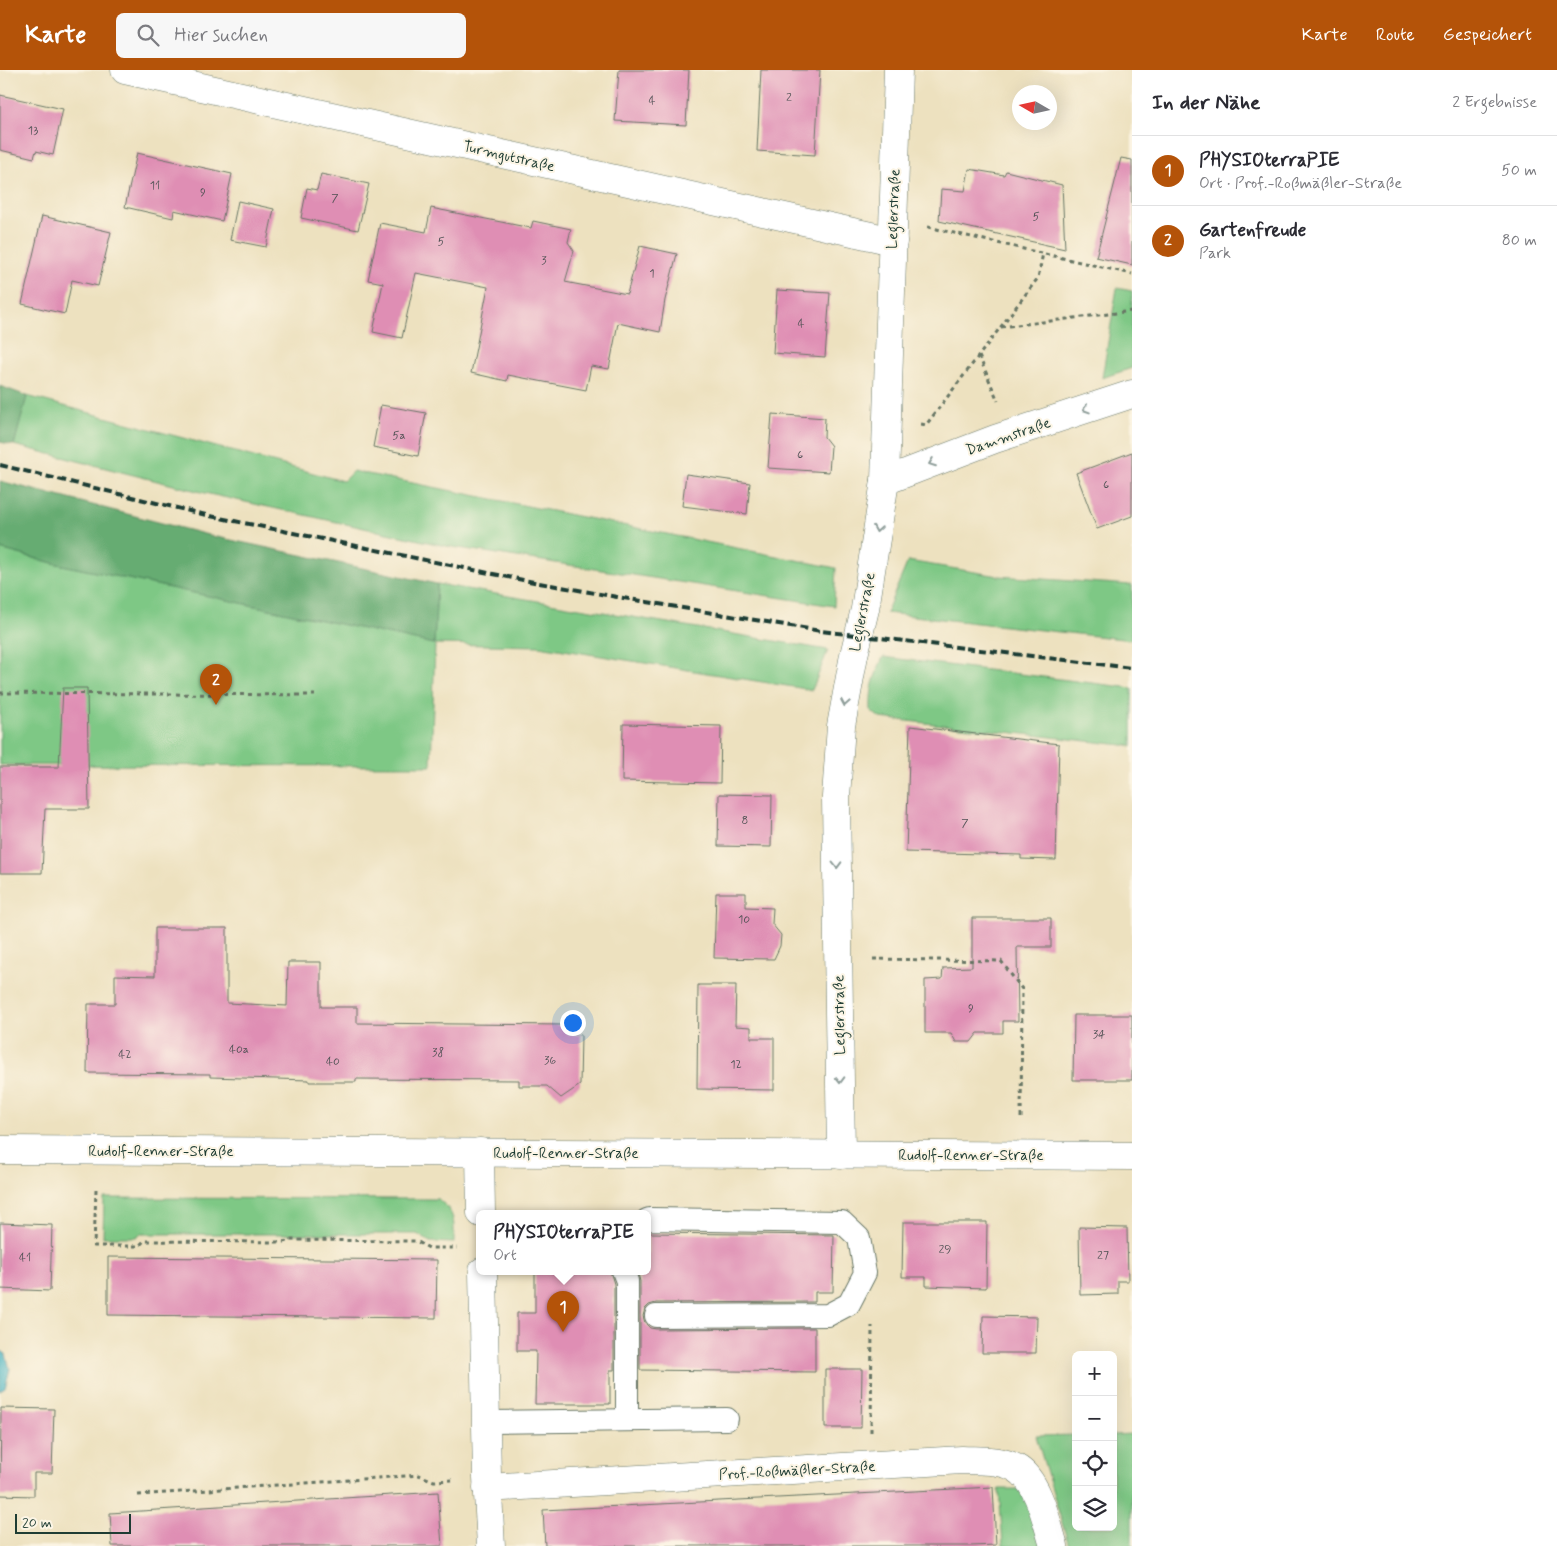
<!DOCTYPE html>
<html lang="de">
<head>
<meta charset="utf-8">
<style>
	body { margin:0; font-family:Mynerve,sans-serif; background:#f7f7f7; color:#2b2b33 }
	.controls { position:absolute; right:15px; bottom:15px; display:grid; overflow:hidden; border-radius:8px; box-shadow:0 5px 20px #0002 }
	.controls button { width:45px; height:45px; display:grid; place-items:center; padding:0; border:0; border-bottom:1px solid #e1e1e2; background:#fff; color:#2b2b33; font:25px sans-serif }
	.compass { position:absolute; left:1012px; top:15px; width:45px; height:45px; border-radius:50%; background:#fff; box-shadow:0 5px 20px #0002; rotate:279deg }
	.scale { position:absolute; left:15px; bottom:12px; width:116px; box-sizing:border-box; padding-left:5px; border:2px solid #1f3d34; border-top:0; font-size:14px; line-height:18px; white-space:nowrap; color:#1f3d34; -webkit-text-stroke:4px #fcf5e5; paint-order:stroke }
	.you { position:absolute; left:572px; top:952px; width:18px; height:18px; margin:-12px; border:4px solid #fff; border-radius:50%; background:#1a73e8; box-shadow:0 0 0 8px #1a73e833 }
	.badge { display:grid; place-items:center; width:32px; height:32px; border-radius:50%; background:#b45309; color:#fff; font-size:16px; font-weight:700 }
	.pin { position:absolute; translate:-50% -41px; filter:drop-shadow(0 1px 2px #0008) }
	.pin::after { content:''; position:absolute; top:26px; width:18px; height:15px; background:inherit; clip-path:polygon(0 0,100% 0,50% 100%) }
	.popup { position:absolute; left:476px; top:1140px; width:175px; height:65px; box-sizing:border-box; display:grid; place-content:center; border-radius:8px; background:#fff; filter:drop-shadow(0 1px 4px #0005); font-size:16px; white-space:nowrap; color:#7c7c81 }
	.popup b { font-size:19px; color:#2b2b33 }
	.popup::after { content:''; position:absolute; left:50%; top:100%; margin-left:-10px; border:10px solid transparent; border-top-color:#fff }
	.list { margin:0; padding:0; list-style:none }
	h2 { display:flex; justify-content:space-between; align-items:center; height:65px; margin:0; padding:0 20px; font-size:21px }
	h2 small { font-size:16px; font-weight:400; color:#7c7c81 }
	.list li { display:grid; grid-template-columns:32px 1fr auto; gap:15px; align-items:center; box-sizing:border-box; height:70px; padding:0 20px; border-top:1px solid #e1e1e2 }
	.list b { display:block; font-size:19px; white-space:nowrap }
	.list p { margin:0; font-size:16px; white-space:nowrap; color:#7c7c81 }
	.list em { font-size:16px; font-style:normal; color:#7c7c81 }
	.icon { flex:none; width:28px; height:28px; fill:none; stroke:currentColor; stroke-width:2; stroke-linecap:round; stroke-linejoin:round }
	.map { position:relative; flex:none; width:1132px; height:1476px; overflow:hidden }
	header { display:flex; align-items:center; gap:30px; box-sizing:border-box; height:70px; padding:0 25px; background:#b45309; color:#fff }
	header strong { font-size:24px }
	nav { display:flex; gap:28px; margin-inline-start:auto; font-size:18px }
	.search { width:350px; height:45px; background:#f7f7f7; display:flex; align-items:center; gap:12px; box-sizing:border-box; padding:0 18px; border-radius:8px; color:#7c7c81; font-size:19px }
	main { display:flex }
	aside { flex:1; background:#fff }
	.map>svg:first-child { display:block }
	.green { fill:#7ec885; stroke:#4e825c }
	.forest { fill:#66ac72; stroke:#427453 }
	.water { fill:#46b3c2; stroke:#32787b }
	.building { fill:#df8eb4 }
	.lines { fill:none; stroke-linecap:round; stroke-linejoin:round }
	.lane-casing { stroke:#677665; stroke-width:24 }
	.street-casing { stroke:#677665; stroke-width:29 }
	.path { stroke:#677665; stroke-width:3; stroke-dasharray:4 4; stroke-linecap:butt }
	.lane { stroke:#fff; stroke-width:22 }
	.street { stroke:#fff; stroke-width:28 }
	.rail { stroke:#1f3d34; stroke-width:4; stroke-dasharray:8 4; stroke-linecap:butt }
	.oneway { stroke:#8f9e9a }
	.labels { text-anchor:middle; stroke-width:4; stroke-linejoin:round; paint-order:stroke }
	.number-label { font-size:12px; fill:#4f5154 }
	.street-label { font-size:15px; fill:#1f3d34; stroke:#fcf5e5 }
</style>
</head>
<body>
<header>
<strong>Karte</strong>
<div class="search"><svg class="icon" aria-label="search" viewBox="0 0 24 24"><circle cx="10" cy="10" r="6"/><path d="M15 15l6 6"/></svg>Hier suchen</div>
<nav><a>Karte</a><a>Route</a><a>Gespeichert</a></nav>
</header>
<main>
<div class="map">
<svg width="1132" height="1476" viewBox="0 0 1132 1476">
	<rect width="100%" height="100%" fill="#fcf5e5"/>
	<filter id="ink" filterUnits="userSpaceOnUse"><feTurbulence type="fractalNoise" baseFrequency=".02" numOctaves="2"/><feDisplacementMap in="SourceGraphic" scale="10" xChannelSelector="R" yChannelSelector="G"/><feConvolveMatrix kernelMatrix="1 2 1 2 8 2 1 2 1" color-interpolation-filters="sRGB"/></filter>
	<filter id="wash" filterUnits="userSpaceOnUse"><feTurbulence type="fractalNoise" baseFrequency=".0096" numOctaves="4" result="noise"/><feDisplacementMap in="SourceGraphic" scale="20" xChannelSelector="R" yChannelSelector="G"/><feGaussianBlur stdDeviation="1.12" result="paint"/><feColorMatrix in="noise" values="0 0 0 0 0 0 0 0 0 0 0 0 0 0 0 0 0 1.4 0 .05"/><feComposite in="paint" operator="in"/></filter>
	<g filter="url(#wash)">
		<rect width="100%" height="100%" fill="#ede1bf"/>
		<g class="green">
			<polygon points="1117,218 1132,221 1132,298 1102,308"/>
			<polygon points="27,326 343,411 353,401 836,498 834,536 446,476 209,424 14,375"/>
			<polygon points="0,479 53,493 434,574 437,514 828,580 812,620 539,576 435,574 431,696 0,695"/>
			<polygon points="908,491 999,506 1132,515 1132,570 886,543"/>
			<path d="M 883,587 L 1132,618 L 1132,676 L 880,648 L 871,641 C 870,617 874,608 883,587 Z"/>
			<path d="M 104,1128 L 438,1129 C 456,1143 454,1151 454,1173 L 430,1172 L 417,1164 L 140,1164 L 136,1167 L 103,1167 Z"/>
			<polygon points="1132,1364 1132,1476 1069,1476 1036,1366 1076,1365 1076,1457 1113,1457 1113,1365"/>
			<polygon points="999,1419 1029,1419 1045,1476 1003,1476"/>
		</g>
		<g class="forest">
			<polygon points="0,316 27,326 14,375 0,372"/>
			<polygon points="0,411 212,466 437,514 434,574 53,493 0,479"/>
		</g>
		<polygon class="water" points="0,1280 6,1284 10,1299 5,1318 0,1321"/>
		<g id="blocks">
			<g class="building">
				<polygon points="619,0 689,0 686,55 615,51"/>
				<polygon points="761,0 820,0 815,85 757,81"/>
				<polygon points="0,25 63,39 53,85 36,81 34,88 0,80"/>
				<polygon points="137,83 232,104 222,151 174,140 173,148 125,137"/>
				<polygon points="1121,88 1132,90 1132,195 1096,187"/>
				<polygon points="969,99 1004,105 1006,101 1062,115 1065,179 939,151 941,119 965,121"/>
				<polygon points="321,104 369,114 358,160 301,148 307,118 317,120"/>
				<polygon points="238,131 274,139 266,177 230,170"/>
				<polygon points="431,138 531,158 533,151 571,159 568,172 574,181 565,212 627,224 640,176 677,184 665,230 660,262 618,253 609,299 591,296 586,320 508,305 507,311 471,303 488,217 416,203 402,268 373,262 383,213 368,210 380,153 426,162"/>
				<polygon points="42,146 111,162 98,216 72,210 65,244 22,234"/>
				<polygon points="777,220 830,223 825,287 773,283"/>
				<polygon points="381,335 426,343 418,386 373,377"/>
				<polygon points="772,344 825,348 824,367 831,376 829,402 768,398"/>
				<polygon points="1132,382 1132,446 1097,459 1076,403"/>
				<polygon points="686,404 750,413 747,444 682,436"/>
				<polygon points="63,618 87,618 89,739 45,739 42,803 0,803 0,697 59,697"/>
				<polygon points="623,654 721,656 720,713 622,711"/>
				<polygon points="910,656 1059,674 1056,790 1021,789 1021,785 906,782"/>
				<polygon points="719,724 772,725 771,777 718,776"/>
				<polygon points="716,823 746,823 746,837 773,838 772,854 781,865 780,876 774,889 714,888"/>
				<polygon points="972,848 1051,848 1051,877 1017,877 1018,951 1003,951 1003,963 978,963 971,972 956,972 951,963 925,963 925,910 942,909 943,898 972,897"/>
				<polygon points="155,858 227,858 227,933 287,936 288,892 321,892 321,937 357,937 357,953 565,955 568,964 581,965 580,1015 561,1028 547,1016 519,1016 519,1010 356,1009 356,1012 309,1012 309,1010 210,1007 210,1004 87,1003 88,934 115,934 115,905 155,906"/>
				<polygon points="698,915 736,915 735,956 751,957 751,968 774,968 774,1020 697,1019"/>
				<polygon points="1074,945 1132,945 1132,1010 1073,1010"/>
				<polygon points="903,1152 987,1152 986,1218 926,1216 926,1207 902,1207"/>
				<polygon points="0,1153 52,1155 50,1221 0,1219"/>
				<polygon points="1079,1157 1127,1158 1128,1211 1118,1211 1118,1224 1080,1225"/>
				<polygon points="648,1163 834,1165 833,1222 815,1222 815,1232 656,1233 649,1235 645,1239 643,1246 645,1253 650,1258 656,1259 815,1258 815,1302 640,1300 640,1211 637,1201 648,1201"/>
				<polygon points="108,1187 437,1190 436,1248 108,1245"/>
				<polygon points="535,1201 610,1201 614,1214 614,1300 610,1300 610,1334 535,1334 536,1281 517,1281 517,1243 535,1243"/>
				<polygon points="983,1246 1037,1247 1036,1283 982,1283"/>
				<polygon points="825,1299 862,1299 861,1358 825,1358"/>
				<polygon points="1,1338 54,1339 52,1403 34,1403 34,1426 0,1425"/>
				<polygon points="993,1417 996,1475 971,1476 545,1476 543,1440"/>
				<polygon points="438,1422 442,1476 112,1476 110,1443"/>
			</g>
		</g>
	</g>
	<g filter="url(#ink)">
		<use href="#blocks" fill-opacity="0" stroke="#677665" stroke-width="1"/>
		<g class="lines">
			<g class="lane-casing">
				<g id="lane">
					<polyline points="647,1150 650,1149 842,1152 859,1168 865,1203 849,1234 828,1245 656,1246"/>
					<polyline points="623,1201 627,1211 627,1350"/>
					<polyline points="486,1352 727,1349"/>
				</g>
			</g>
			<g class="street-casing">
				<g id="street">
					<polyline points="125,0 893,171"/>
					<polyline points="885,411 995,369 1132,324"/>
					<polyline points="0,1080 1132,1086"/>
					<polyline points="480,1082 481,1143"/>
					<polyline points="841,1085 836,727 841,656 854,585 865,539 885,411 898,0"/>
					<polyline points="483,1201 487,1407 491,1476"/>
					<path d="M 487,1418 L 962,1390 C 979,1391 1000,1389 1016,1398 C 1038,1410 1047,1453 1054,1476"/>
				</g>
			</g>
			<g class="path">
				<polyline points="928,157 1132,204"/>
				<polyline points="1001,257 1132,241"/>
				<polyline points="979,286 998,331"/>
				<polyline points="921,354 926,355 1038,208 1043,183"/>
				<polyline points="0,623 315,625"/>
				<polyline points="873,889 1001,891 1022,919 1021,1050"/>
				<polyline points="96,1119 94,1176 139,1176 144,1171 284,1172 289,1170 416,1171 429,1178 457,1178"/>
				<polyline points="871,1362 872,1256"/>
				<polyline points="138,1425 419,1405 434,1411 454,1410"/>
			</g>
			<use href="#lane" class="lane"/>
			<use href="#street" class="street"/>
			<polyline class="rail" points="0,395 210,446 523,510 617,527 821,561 1132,598"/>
		</g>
		<defs><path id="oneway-chevron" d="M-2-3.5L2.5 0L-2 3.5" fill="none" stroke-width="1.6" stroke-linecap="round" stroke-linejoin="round" transform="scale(1.25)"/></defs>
		<g class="oneway">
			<use href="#oneway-chevron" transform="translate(1086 339) rotate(162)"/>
			<use href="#oneway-chevron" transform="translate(932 393) rotate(159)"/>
			<use href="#oneway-chevron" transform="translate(877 459) rotate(99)"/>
			<use href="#oneway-chevron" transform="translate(845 633) rotate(100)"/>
			<use href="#oneway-chevron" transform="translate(837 795) rotate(89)"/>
			<use href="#oneway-chevron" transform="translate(840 1010) rotate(89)"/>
		</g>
	</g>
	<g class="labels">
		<g class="number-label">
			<text x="789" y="31">2</text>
			<text x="652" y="34">4</text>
			<text x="33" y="64">13</text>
			<text x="155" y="119">11</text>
			<text x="203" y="126">9</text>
			<text x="335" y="132">7</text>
			<text x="1036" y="150">5</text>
			<text x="441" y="175">5</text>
			<text x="544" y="194">3</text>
			<text x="652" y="207">1</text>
			<text x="801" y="257">4</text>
			<text x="399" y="369">5a</text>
			<text x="800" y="388">6</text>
			<text x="1106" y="418">6</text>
			<text x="745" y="754">8</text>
			<text x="965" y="757">7</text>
			<text x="744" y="853">10</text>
			<text x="971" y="942">9</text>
			<text x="1099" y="968">34</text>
			<text x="239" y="983">40a</text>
			<text x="438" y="986">38</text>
			<text x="125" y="988">42</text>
			<text x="550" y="994">36</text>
			<text x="333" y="995">40</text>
			<text x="736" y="998">12</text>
			<text x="945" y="1183">29</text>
			<text x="1103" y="1189">27</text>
			<text x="25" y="1191">41</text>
		</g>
		<g class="street-label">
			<text transform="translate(509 86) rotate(13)" y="5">Turmgutstraße</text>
			<text transform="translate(893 139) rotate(-88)" y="5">Leglerstraße</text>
			<text transform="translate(1008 366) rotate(-19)" y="5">Dammstraße</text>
			<text transform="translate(862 542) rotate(-79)" y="5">Leglerstraße</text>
			<text transform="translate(839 945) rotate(-91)" y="5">Leglerstraße</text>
			<text x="161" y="1086">Rudolf-Renner-Straße</text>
			<text x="566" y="1088">Rudolf-Renner-Straße</text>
			<text x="971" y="1090">Rudolf-Renner-Straße</text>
			<text transform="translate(797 1400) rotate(-3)" y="5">Prof.-Roßmäßler-Straße</text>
		</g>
	</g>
</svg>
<div class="controls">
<button>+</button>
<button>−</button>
<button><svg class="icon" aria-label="locate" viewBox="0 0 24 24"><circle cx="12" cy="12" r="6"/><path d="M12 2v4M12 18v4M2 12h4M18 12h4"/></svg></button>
<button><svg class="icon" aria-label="layers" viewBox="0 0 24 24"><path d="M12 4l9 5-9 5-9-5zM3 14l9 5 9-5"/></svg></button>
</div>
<svg class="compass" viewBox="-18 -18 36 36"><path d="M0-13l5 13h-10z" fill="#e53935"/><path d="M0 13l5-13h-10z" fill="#7c7c81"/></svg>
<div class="scale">20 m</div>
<div class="you"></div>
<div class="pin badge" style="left:563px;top:1262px">1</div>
<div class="popup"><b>PHYSIOterraPIE</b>Ort</div>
<div class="pin badge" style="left:216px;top:635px">2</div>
</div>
<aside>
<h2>In der Nähe<small>2 Ergebnisse</small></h2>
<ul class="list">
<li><span class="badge">1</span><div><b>PHYSIOterraPIE</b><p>Ort · Prof.-Roßmäßler-Straße</p></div><em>50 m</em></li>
<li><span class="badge">2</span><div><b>Gartenfreude</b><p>Park</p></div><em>80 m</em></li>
</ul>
</aside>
</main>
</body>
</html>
